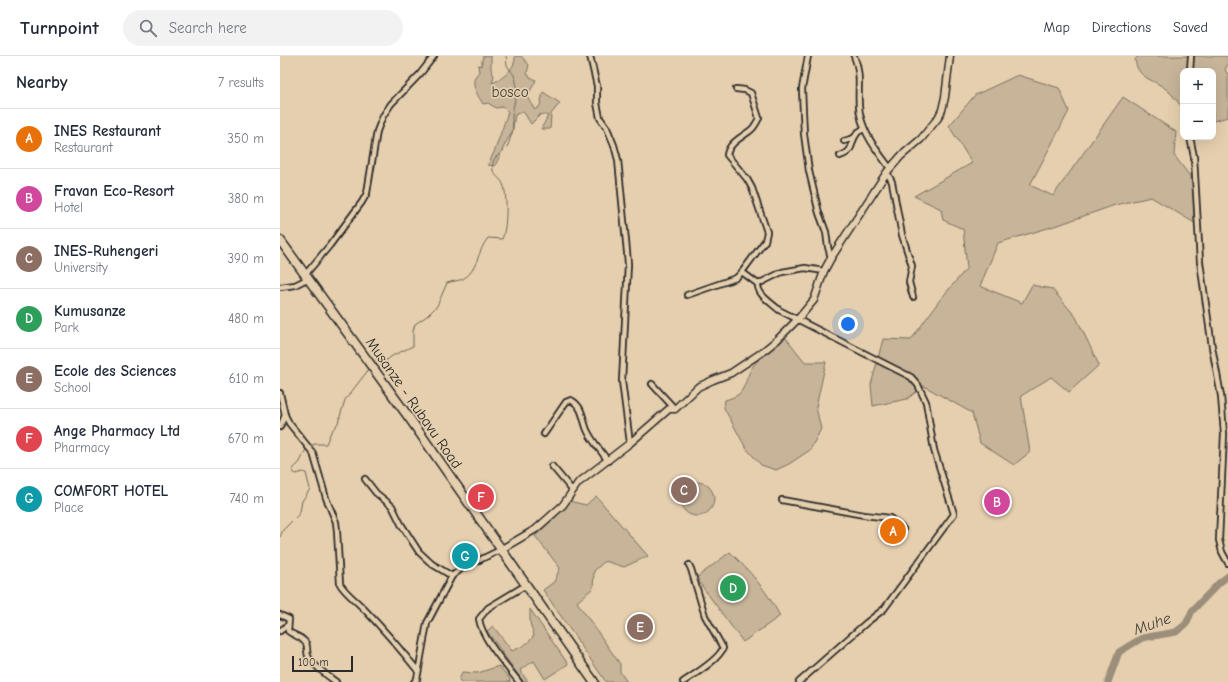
<!DOCTYPE html>
<html lang="en">
<head>
<meta charset="utf-8">
<style>
	body { margin:0; font-family:"Comic Neue",sans-serif; background:#f2f2f3; color:#1f2937 }
	.controls { position:absolute; right:12px; top:12px; display:grid; overflow:hidden; border-radius:8px; box-shadow:0 4px 16px #0002 }
	.controls button { width:36px; height:36px; display:grid; place-items:center; padding:0; border:0; border-bottom:1px solid #e0e1e3; background:#fff; color:#1f2937; font:20px sans-serif }
	.scale { position:absolute; left:12px; bottom:10px; width:61px; box-sizing:border-box; padding-left:4px; border:2px solid #2b2b2b; border-top:0; font-size:11px; line-height:14px; white-space:nowrap; color:#2b2b2b; -webkit-text-stroke:3px #e5cfae; paint-order:stroke }
	.you { position:absolute; left:568px; top:268px; width:14px; height:14px; margin:-10px; border:3px solid #fff; border-radius:50%; background:#1a73e8; box-shadow:0 0 0 6px #1a73e833 }
	.badge { display:grid; place-items:center; width:26px; height:26px; border-radius:50%; background:#7c3aed; color:#fff; font-size:13px; font-weight:700 }
	.pin { position:absolute; translate:-50% -50%; border:2px solid #fff; box-shadow:0 1px 4px #0006 }
	.list { margin:0; padding:0; list-style:none }
	h2 { display:flex; justify-content:space-between; align-items:center; height:52px; margin:0; padding:0 16px; font-size:17px }
	h2 small { font-size:13px; font-weight:400; color:#747a83 }
	.list li { display:grid; grid-template-columns:26px 1fr auto; gap:12px; align-items:center; box-sizing:border-box; height:60px; padding:0 16px; border-top:1px solid #e0e1e3 }
	.list b { display:block; font-size:15px; white-space:nowrap }
	.list p { margin:0; font-size:13px; white-space:nowrap; color:#747a83 }
	.list em { font-size:13px; font-style:normal; color:#747a83 }
	.icon { flex:none; width:22px; height:22px; fill:none; stroke:currentColor; stroke-width:2; stroke-linecap:round; stroke-linejoin:round }
	.map { position:relative; flex:none; width:948px; height:626px; overflow:hidden }
	header { display:flex; align-items:center; gap:24px; box-sizing:border-box; height:56px; padding:0 20px; background:#fff; border-bottom:1px solid #e0e1e3 }
	header strong { font-size:19px }
	nav { display:flex; gap:22px; margin-inline-start:auto; font-size:14px }
	.search { width:280px; height:36px; background:#f2f2f3; display:flex; align-items:center; gap:10px; box-sizing:border-box; padding:0 14px; border-radius:22px; color:#747a83; font-size:15px }
	main { display:flex }
	aside { flex:1; background:#fff }
	.map>svg:first-child { display:block }
	.green { fill:#c7b499; stroke:#797062 }
	.lines { fill:none; stroke-linecap:round; stroke-linejoin:round }
	.stream { stroke:#6e665a; stroke-width:1 }
	.river { stroke:#9b8e7a; stroke-width:7 }
	.street-casing { stroke:#2b2b2b; stroke-width:8 }
	.secondary-casing { stroke:#2b2b2b; stroke-width:9 }
	.highway-casing { stroke:#2b2b2b; stroke-width:11 }
	.street { stroke:#e5cfae; stroke-width:4.5 }
	.secondary { stroke:#e5cfae; stroke-width:6 }
	.highway { stroke:#e5cfae; stroke-width:8 }
	.labels { text-anchor:middle; stroke-width:3.5; stroke-linejoin:round; paint-order:stroke }
	.park-label { font-size:15px; fill:#42403c; stroke:#e5cfae }
	.street-label { font-size:15px; fill:#2b2b2b; stroke:#e5cfae }
	.water-label { font-size:16px; font-style:italic; fill:#413f3b; stroke:#e5cfae }
</style>
</head>
<body>
<header>
<strong>Turnpoint</strong>
<div class="search"><svg class="icon" aria-label="search" viewBox="0 0 24 24"><circle cx="10" cy="10" r="6"/><path d="M15 15l6 6"/></svg>Search here</div>
<nav><a>Map</a><a>Directions</a><a>Saved</a></nav>
</header>
<main>
<aside>
<h2>Nearby<small>7 results</small></h2>
<ul class="list">
<li><span class="badge" style="background:#e8710a">A</span><div><b>INES Restaurant</b><p>Restaurant</p></div><em>350 m</em></li>
<li><span class="badge" style="background:#d1479c">B</span><div><b>Fravan Eco-Resort</b><p>Hotel</p></div><em>380 m</em></li>
<li><span class="badge" style="background:#8d6e63">C</span><div><b>INES-Ruhengeri</b><p>University</p></div><em>390 m</em></li>
<li><span class="badge" style="background:#2e9e5b">D</span><div><b>Kumusanze</b><p>Park</p></div><em>480 m</em></li>
<li><span class="badge" style="background:#8d6e63">E</span><div><b>Ecole des Sciences</b><p>School</p></div><em>610 m</em></li>
<li><span class="badge" style="background:#e0444e">F</span><div><b>Ange Pharmacy Ltd</b><p>Pharmacy</p></div><em>670 m</em></li>
<li><span class="badge" style="background:#0f9aa8">G</span><div><b>COMFORT HOTEL</b><p>Place</p></div><em>740 m</em></li>
</ul>
</aside>
<div class="map">
<svg width="948" height="626" viewBox="0 0 948 626">
	<rect width="100%" height="100%" fill="#e5cfae"/>
	<filter id="ink" filterUnits="userSpaceOnUse"><feTurbulence type="fractalNoise" baseFrequency=".025" numOctaves="2"/><feDisplacementMap in="SourceGraphic" scale="8" xChannelSelector="R" yChannelSelector="G"/><feConvolveMatrix kernelMatrix="1 2 1 2 8 2 1 2 1" color-interpolation-filters="sRGB"/></filter>
	<g filter="url(#ink)">
		<g class="green">
			<path d="M 203,0 L 211,0 L 211,13 L 214,20 L 212,27 C 223,23 236,12 235,0 L 241,0 L 249,9 L 247,17 L 250,21 L 256,24 L 247,41 L 255,54 L 260,50 L 263,36 L 280,47 L 271,58 L 270,73 L 261,73 L 268,60 L 261,58 L 251,68 L 243,55 L 235,59 L 232,77 L 226,86 L 215,110 L 208,109 L 215,94 L 228,56 L 223,51 L 216,52 L 208,47 L 203,48 C 197,38 188,26 199,16 L 198,9 L 201,10 Z"/>
			<path d="M 858,0 L 948,0 L 948,7 L 945,14 L 948,19 L 948,61 L 933,65 L 933,15 L 903,15 L 903,53 C 898,46 893,39 886,33 C 873,23 858,23 855,4 Z"/>
			<polygon points="738,19 779,32 789,55 750,129 773,140 843,41 896,76 894,99 912,123 918,169 871,141 835,149 781,168 718,187 700,230 742,247 752,229 772,233 796,261 819,309 789,336 771,321 741,340 750,396 734,409 700,387 692,357 644,330 627,343 593,350 591,329 603,283 631,284 659,245 687,212 683,173 663,164 661,153 634,140 692,107 669,70 695,39"/>
			<path d="M 506,282 L 525,306 L 546,306 L 536,351 L 541,373 L 530,394 L 509,408 L 496,414 L 481,409 L 466,392 L 444,352 L 445,344 C 449,343 455,341 459,338 C 466,331 467,318 473,310 C 482,299 494,290 506,282 Z"/>
			<circle cx="417" cy="443" r="17"/>
			<polygon points="316,440 368,500 344,511 325,505 314,515 313,532 297,546 340,608 340,616 347,626 326,626 263,534 274,526 280,512 255,480 279,458 289,445 306,449"/>
			<path d="M 450,496 C 470,515 487,535 500,560 L 463,586 L 416,522 Z"/>
			<path d="M 250,553 L 288,608 L 265,623 L 254,605 L 240,614 L 248,626 L 243,626 L 207,575 L 213,570 L 232,595 C 241,591 249,588 254,579 L 250,567 Z"/>
			<polygon points="219,610 230,623 230,626 181,626 179,624 182,616 198,617"/>
		</g>
		<g class="lines">
			<g class="stream">
				<path d="M 96,304 L 107,304 L 112,300 L 133,290 L 133,275 L 135,268 L 147,260 L 157,250 L 167,227 C 172,225 178,225 183,223 C 198,215 197,195 208,182 L 222,183 C 227,173 228,135 222,126 C 217,119 211,118 213,107 C 214,99 225,96 228,89 C 229,85 231,81 232,77 C 234,72 232,67 232,62 C 232,48 240,36 235,22 C 234,17 229,14 227,9 C 226,6 227,3 226,0"/>
				<polyline points="29,390 35,388 46,388 51,376 58,367 65,344 89,313"/>
				<polyline points="0,481 3,474 18,459 20,456 22,445 30,433 26,417 23,416 16,418 13,416 13,413 20,406 26,393"/>
			</g>
			<polyline class="river" points="828,626 839,596 862,582 896,576 906,568 912,555 939,527 948,520"/>
			<g class="street-casing">
				<g id="street">
					<polyline points="310,0 317,30 317,47 320,62 327,72 334,89 338,104 347,196 348,208 342,325 350,387"/>
					<polyline points="528,0 522,33 524,78 529,115 539,157 546,176 548,191 551,202"/>
					<path d="M 574,0 C 583,21 576,38 580,58 C 584,79 598,96 610,112"/>
					<polyline points="910,15 911,0"/>
					<path d="M 456,33 L 465,34 L 471,37 L 479,62 C 477,66 475,70 472,73 C 463,81 449,86 447,99 L 467,123 L 472,132 L 487,176 L 485,185 L 462,216"/>
					<polyline points="910,81 914,101 920,206 932,291 941,340 944,378 939,484 942,496 948,507"/>
					<polyline points="564,85 574,82 578,76 584,73"/>
					<path d="M 560,100 C 571,96 571,92 574,82"/>
					<polyline points="607,116 612,126 622,179 632,210 629,226 633,241"/>
					<path d="M 478,228 C 477,239 492,247 499,254 L 631,321 L 638,329 L 646,346 L 654,394 L 674,458 L 604,553 L 586,567 L 519,626"/>
					<polyline points="0,231 15,229 25,224 25,219 50,189 82,146 87,137 97,75 103,60 111,48 140,18 154,0"/>
					<polyline points="407,239 456,222 462,216 478,228 502,216 525,212 544,215"/>
					<polyline points="372,328 395,353"/>
					<path d="M 0,337 L 5,359 L 9,367 L 33,397 L 46,442 L 56,466 L 57,475 L 60,528 C 66,538 77,545 85,554 C 104,574 121,594 138,615"/>
					<polyline points="0,371 5,359"/>
					<path d="M 264,378 L 286,346 L 291,344 C 304,351 302,364 308,376 C 313,386 321,395 328,405"/>
					<polyline points="272,410 292,434"/>
					<polyline points="85,423 96,437 112,450 121,468 139,496 152,508 172,520"/>
					<polyline points="502,444 584,459 610,462 623,473"/>
					<path d="M 0,559 L 9,563 L 8,575 C 14,580 20,580 24,585 C 29,588 26,595 28,600 C 32,609 48,620 56,626"/>
					<polyline points="0,575 8,569"/>
					<polyline points="134,626 137,623 147,567 172,520 181,513 220,494"/>
					<path d="M 239,626 C 226,609 202,583 199,563 L 208,552 L 246,529"/>
					<path d="M 403,626 C 413,619 439,604 443,592 L 425,560 L 411,513 L 409,509"/>
				</g>
			</g>
			<g class="secondary-casing">
				<polyline id="secondary" points="220,494 256,473 283,449 298,427 350,387 389,353 395,353 418,331 433,324 451,317 481,297 497,284 518,263 534,244 544,215 551,202 607,116 621,100 641,83 658,62 662,54 665,41 670,0"/>
			</g>
			<g class="highway-casing">
				<polyline id="highway" points="0,184 130,363 314,626"/>
			</g>
			<use href="#street" class="street"/>
			<use href="#secondary" class="secondary"/>
			<use href="#highway" class="highway"/>
		</g>
	</g>
	<g class="labels">
		<g class="park-label">
			<text x="230" y="41">bosco</text>
		</g>
		<g class="street-label">
			<text transform="translate(134 347) rotate(55)" y="5">Musanze - Rubavu Road</text>
		</g>
		<g class="water-label">
			<text transform="translate(872 567) rotate(-19)" y="6">Muhe</text>
		</g>
	</g>
</svg>
<div class="controls">
<button>+</button>
<button>−</button>
</div>
<div class="scale">100 m</div>
<div class="you"></div>
<div class="pin badge" style="left:613px;top:475px;background:#e8710a">A</div>
<div class="pin badge" style="left:717px;top:446px;background:#d1479c">B</div>
<div class="pin badge" style="left:404px;top:434px;background:#8d6e63">C</div>
<div class="pin badge" style="left:453px;top:532px;background:#2e9e5b">D</div>
<div class="pin badge" style="left:360px;top:571px;background:#8d6e63">E</div>
<div class="pin badge" style="left:201px;top:441px;background:#e0444e">F</div>
<div class="pin badge" style="left:185px;top:500px;background:#0f9aa8">G</div>
</div>
</main>
</body>
</html>
